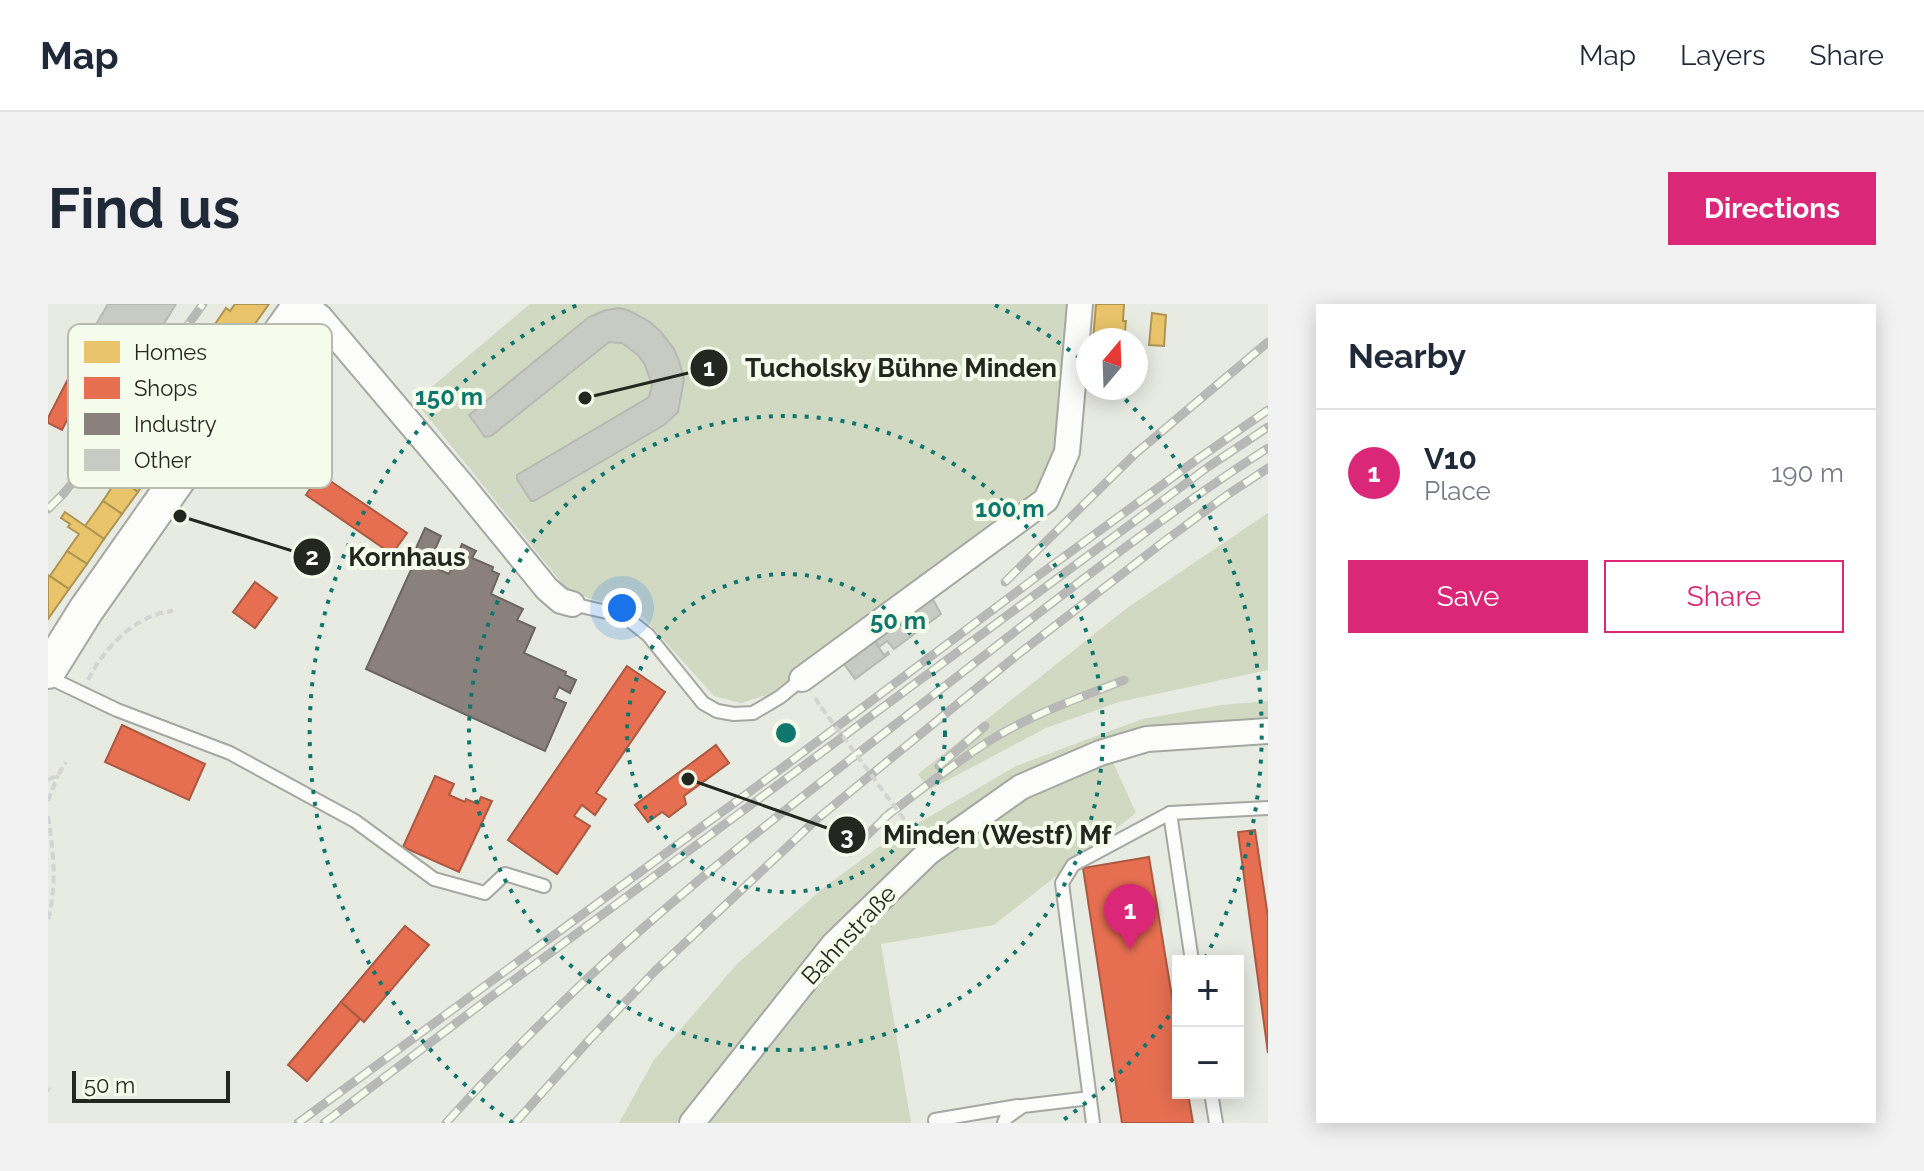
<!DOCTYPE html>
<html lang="en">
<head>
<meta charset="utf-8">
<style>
	body { margin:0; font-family:Raleway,sans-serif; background:#f2f2f3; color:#1f2937 }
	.controls { position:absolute; right:24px; bottom:24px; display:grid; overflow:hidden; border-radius:0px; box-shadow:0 4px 20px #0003 }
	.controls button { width:72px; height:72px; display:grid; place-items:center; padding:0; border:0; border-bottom:2px solid #e0e1e3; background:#fff; color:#1f2937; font:40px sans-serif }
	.compass { position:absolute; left:1028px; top:24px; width:72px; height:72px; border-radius:50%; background:#fff; box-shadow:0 4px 20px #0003; rotate:19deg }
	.scale { position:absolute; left:24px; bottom:20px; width:158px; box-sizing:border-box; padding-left:8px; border:4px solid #242720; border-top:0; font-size:22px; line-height:28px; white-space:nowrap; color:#242720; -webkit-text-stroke:6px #f6fceb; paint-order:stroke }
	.you { position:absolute; left:574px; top:304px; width:28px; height:28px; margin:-20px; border:6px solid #fff; border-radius:50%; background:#1a73e8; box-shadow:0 0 0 12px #1a73e833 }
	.badge { display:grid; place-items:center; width:52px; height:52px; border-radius:50%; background:#db2777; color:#fff; font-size:26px; font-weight:700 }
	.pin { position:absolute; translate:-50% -66px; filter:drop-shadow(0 2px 4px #0008) }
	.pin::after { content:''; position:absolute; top:42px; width:28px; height:24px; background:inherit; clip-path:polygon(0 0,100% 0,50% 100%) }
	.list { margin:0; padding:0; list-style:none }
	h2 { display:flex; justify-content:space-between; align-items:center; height:104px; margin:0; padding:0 32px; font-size:34px }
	h2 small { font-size:26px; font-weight:400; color:#747a83 }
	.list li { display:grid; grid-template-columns:52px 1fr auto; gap:24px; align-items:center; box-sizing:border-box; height:128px; padding:0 32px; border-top:2px solid #e0e1e3 }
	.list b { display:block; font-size:30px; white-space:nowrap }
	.list p { margin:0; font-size:26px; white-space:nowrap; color:#747a83 }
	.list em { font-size:26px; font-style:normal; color:#747a83 }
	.actions { display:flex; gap:16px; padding:24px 32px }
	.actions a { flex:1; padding:18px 0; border:2px solid #db2777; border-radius:0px; text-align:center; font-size:28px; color:#db2777 }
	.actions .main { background:#db2777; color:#fff }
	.map { position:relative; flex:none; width:1220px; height:819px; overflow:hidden; border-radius:0px }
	header { display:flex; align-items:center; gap:48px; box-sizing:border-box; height:112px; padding:0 40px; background:#fff; border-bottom:2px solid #e0e1e3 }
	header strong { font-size:38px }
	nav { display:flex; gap:44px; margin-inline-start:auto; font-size:28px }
	.intro { display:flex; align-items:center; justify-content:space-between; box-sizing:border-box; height:192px; padding:0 48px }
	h1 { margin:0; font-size:56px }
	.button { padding:20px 36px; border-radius:0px; background:#db2777; color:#fff; font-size:28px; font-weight:700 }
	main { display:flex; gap:48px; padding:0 48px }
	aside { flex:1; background:#fff; border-radius:0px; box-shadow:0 4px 20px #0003 }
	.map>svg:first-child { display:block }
	.green { fill:#d1d9c3 }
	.homes { fill:#e9c46a; stroke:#ae9554; stroke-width:2 }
	.shops { fill:#e76f51; stroke:#ac5942; stroke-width:2 }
	.industry { fill:#8a817c; stroke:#6b6660; stroke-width:2 }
	.building { fill:#c8cbc3; stroke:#b7bab3; stroke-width:2 }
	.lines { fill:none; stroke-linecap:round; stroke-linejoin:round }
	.lane-casing { stroke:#a5a7a1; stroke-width:16 }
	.street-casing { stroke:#a5a7a1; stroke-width:28 }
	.secondary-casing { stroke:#a5a7a1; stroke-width:38 }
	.path { stroke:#d4d5d3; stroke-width:4; stroke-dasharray:8 4; stroke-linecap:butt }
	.lane { stroke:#fcfcfb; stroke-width:12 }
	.street { stroke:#fcfcfb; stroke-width:24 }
	.secondary { stroke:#fcfcfb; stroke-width:34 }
	.rail-casing { stroke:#b8b9b7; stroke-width:9 }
	.rail { stroke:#f6fceb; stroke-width:6; stroke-dasharray:18; stroke-linecap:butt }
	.path-bridge { stroke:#d4d5d3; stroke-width:4; stroke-dasharray:8 4; stroke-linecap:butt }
	.ring { fill:none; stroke:#0f766e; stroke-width:4; stroke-dasharray:4 8 }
	.labels { text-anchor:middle; stroke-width:8; stroke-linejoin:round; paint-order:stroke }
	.street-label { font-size:24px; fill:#242720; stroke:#f6fceb }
	.key { fill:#f6fceb; stroke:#b7bcae; stroke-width:2 }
	.key-label { font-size:22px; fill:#242720 }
	.centre { fill:#0f766e; stroke:#f6fceb; stroke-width:4 }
	.ring-label { font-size:24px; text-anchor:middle; font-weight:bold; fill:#0f766e; stroke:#f6fceb; stroke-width:8; stroke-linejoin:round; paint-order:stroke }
	.leader { fill:none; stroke:#242720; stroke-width:3 }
	.callout-dot { fill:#242720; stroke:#f6fceb; stroke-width:3 }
	.mark-label { font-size:24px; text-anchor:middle; font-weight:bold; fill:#fff }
	.callout-label { font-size:26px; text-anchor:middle; font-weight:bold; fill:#242720; stroke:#f6fceb; stroke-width:8; stroke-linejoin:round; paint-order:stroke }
</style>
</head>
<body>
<header>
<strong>Map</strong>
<nav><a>Map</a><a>Layers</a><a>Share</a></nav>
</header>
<div class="intro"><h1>Find us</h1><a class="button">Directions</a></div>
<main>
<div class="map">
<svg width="1220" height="819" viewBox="0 0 1220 819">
	<rect width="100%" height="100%" fill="#e8ebe2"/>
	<g class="green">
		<polygon points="482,0 1020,0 1010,145 981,205 722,390 693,399 666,392 597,315 580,302 548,296 521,288 367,97"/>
		<polygon points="1220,209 1220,366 1071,398 998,424 881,486 870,470 1079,304"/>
		<polygon points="1220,397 1220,418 1064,456 1088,509 946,621 833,640 863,819 660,819 789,651 766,649 701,725 629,819 571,819 606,756 689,660 774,585 836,539 968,462 1051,431 1095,415 1174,401"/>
	</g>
	<g class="homes">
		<polygon points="187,0 221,0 190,44 163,26 178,4 182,7"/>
		<polygon points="1048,0 1076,0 1075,17 1078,17 1077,27 1074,27 1073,36 1045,36"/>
		<polygon points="1104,9 1118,11 1116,42 1101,41"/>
		<polygon points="86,152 105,165 90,188 70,174"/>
		<polygon points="70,174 90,188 74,210 55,197"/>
		<polygon points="55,197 74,210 56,235 37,222"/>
		<polygon points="17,208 56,235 39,260 19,247 31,230 20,223 22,220 13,214"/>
		<polygon points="19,247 39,260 21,285 2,272"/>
		<polygon points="0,271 21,285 0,315"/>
	</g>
	<g class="shops">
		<polygon points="42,32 57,40 14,126 0,119 0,114"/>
		<polygon points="272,170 359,229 344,250 258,191"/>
		<polygon points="207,278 229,294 207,324 185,308"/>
		<polygon points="579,362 617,388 548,489 558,495 547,511 534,501 526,512 542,522 509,570 460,536"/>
		<polygon points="74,421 157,460 141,496 57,458"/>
		<polygon points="668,441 681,459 636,492 638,500 621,513 614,508 600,518 587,501"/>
		<polygon points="387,472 406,480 401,491 417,498 418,495 430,500 433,493 444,497 411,568 355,543"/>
		<polygon points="1207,526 1220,613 1220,749 1190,528"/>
		<polygon points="1101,553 1130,729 1130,789 1140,789 1145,819 1074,819 1035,564"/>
		<polygon points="357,622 381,641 316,718 293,698"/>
		<polygon points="293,698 312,715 259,777 240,761"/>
	</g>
	<polygon class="industry" points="377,224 393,232 380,261 401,270 414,240 428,247 424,254 445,263 444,267 451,270 443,290 475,305 469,316 487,324 476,349 518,368 517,371 528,376 522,389 511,383 506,394 518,399 497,447 318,365 367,257 363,255"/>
	<g class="building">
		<polygon points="60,0 128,0 95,54 46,24"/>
		<polygon points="571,4 580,6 602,18 612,27 626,45 631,57 636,75 630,108 616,121 486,197 483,197 469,175 469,171 601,93 604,81 597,61 590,51 574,39 561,38 443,132 437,133 421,111 541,13 558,6"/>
		<polygon points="883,292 893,310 846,345 839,337 831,343 825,335"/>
		<polygon points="825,335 836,351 840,348 841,350 807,375 794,357"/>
	</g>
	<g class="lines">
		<g class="lane-casing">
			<g id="lane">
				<polyline points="524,300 576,312 600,331 655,399 669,407 686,410 705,409 732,393 754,375"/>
				<polyline points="0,373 69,406 182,449 307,517 386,575 437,589 457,570 496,582"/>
				<polyline points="1122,509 1144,657"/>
				<polyline points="1163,789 1168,819"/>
				<polyline points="887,816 970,802"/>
				<polyline points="956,819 958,814 975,802 1042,794"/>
				<polyline points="1045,819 1014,579 1025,561 1122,509 1220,504"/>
			</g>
		</g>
		<g class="street-casing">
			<g id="street">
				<polyline points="256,0 272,13 415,182 499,285 513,297 524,300"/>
				<polyline points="754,375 998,196 1019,148 1032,0"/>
				<polyline points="644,819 786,640 881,548 973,483 1052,449 1099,435 1220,427"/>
			</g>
		</g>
		<g class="secondary-casing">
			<polyline id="secondary" points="0,367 38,306 253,0"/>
		</g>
		<g class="path">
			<polyline points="455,195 474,184"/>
			<path d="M 40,376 C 56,344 88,310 125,307"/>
			<polyline points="767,394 773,403"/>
			<polyline points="0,476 10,471 18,458"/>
			<polyline points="0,497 10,471"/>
			<path d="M 0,512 C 6,553 9,577 0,617"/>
			<polyline points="861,522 869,533"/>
			<polyline points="0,785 2,786"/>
		</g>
		<use href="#lane" class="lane"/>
		<use href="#street" class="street"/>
		<use href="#secondary" class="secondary"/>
		<g class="rail-casing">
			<g id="rail">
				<polyline points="0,205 16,189 46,152 155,0"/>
				<polyline points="957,278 1087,150 1220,38"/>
				<polyline points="891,462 937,422"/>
				<path d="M 836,514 C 872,487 907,458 946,434 C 987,409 1032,394 1076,376"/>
				<polyline points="802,548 842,509"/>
				<polyline points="250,819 738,461 991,271 1151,154 1220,106"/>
				<polyline points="276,819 440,695 1160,163 1220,123"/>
				<path d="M 398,819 C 444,768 492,719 542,672 C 650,571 768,482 884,392 C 994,307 1103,219 1220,144"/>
				<polyline points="467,819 542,735 607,667 769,515 968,352 1114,239 1179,191 1220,164"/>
			</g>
		</g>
		<use href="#rail" class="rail"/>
		<polyline class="path-bridge" points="773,403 861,522"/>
	</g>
	<g class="ring">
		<circle cx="738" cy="429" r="159"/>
		<circle cx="738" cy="429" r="317"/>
		<path d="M1128 702A476 476 0 0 1 1011 819M465 819A476 476 0 0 1 529 1M947 1A476 476 0 0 1 1038 59M1069 87A476 476 0 0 1 1156 656"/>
	</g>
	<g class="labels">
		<g class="street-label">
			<text transform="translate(801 631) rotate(-47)" y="8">Bahnstraße</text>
		</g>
	</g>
	<rect x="20" y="20" width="264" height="164" rx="12" class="key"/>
	<rect x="36" y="37" width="36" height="22" fill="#e9c46a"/>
	<rect x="36" y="73" width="36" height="22" fill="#e76f51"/>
	<rect x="36" y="109" width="36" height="22" fill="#8a817c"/>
	<rect x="36" y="145" width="36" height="22" fill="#c8cbc3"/>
	<g class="key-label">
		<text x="86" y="56">Homes</text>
		<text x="86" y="92">Shops</text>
		<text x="86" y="128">Industry</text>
		<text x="86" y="164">Other</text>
	</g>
	<circle cx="738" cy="429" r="12" class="centre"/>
	<g class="ring-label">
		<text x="401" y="101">150 m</text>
		<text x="962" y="213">100 m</text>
		<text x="850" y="325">50 m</text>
	</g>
	<path class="leader" d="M537 94L661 64M132 212L264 253M640 475L799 531"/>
	<g class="callout-dot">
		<circle cx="537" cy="94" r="8"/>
		<circle cx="132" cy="212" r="8"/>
		<circle cx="640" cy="475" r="8"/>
		<circle cx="661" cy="64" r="20"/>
		<circle cx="264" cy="253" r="20"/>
		<circle cx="799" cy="531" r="20"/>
	</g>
	<g class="mark-label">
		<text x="661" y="72">1</text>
		<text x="264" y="261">2</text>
		<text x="799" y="540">3</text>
	</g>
	<g class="callout-label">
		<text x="853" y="73">Tucholsky Bühne Minden</text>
		<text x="359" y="262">Kornhaus</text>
		<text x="949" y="540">Minden (Westf) Mf</text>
	</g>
</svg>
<div class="controls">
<button>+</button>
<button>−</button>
</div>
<svg class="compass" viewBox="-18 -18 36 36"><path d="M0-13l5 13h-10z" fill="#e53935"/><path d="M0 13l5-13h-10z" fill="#747a83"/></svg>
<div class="scale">50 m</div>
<div class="you"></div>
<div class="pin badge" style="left:1082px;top:646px">1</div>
</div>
<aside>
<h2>Nearby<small></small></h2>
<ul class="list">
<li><span class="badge">1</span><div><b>V10</b><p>Place</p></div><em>190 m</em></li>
</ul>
<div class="actions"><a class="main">Save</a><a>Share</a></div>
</aside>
</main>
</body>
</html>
